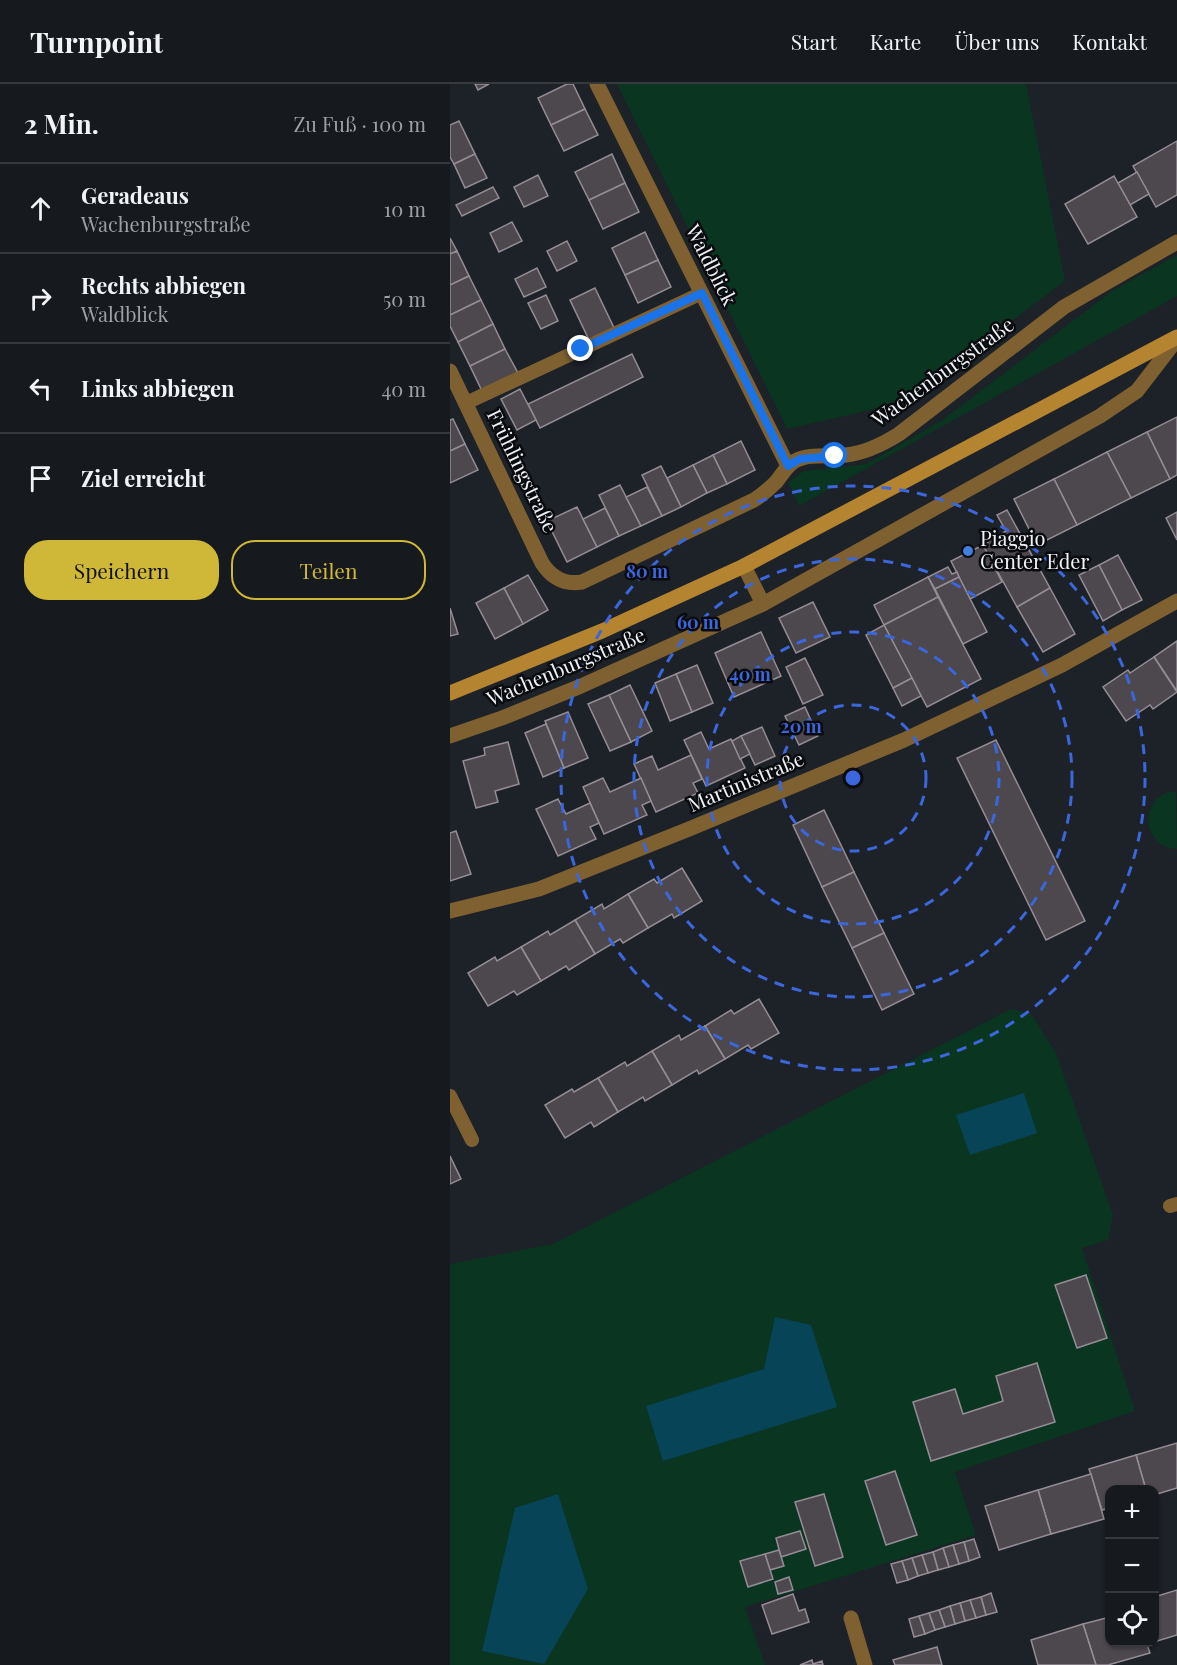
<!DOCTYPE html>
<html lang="de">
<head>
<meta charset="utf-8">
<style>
	body { margin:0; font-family:"Playfair Display",serif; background:#23262b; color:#f1f3f6 }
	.controls { position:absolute; right:18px; bottom:18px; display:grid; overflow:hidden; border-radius:12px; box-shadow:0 2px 4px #0004 }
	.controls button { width:54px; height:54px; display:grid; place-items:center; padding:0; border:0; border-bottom:2px solid #35383c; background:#16191e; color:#f1f3f6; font:30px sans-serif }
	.stop { position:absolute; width:18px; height:18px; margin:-14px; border:4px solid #1a73e8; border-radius:50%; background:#fff }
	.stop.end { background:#1a73e8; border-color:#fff; box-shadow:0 2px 6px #0008 }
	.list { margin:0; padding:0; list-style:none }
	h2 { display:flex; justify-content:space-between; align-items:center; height:78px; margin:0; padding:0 24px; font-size:26px }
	h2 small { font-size:20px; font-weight:400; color:#9ea0a4 }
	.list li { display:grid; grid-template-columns:39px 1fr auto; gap:18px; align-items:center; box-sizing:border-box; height:90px; padding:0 24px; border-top:2px solid #35383c }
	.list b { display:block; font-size:22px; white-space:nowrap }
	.list p { margin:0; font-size:20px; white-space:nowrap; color:#9ea0a4 }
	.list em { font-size:20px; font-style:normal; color:#9ea0a4 }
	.actions { display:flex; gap:12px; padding:18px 24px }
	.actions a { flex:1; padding:14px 0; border:2px solid #cfb837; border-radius:24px; text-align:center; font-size:21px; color:#cfb837 }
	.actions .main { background:#cfb837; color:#111 }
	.icon { flex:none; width:33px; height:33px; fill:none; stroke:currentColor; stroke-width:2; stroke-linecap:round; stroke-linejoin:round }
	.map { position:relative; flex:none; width:727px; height:1581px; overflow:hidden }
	header { display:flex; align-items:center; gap:36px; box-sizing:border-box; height:84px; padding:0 30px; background:#16191e; border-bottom:2px solid #35383c }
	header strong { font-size:28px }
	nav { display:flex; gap:33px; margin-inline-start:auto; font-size:21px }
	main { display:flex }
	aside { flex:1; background:#16191e }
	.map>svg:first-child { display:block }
	.green { fill:#0a3521 }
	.water { fill:#084458 }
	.building { fill:#4d474e; stroke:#958d95; stroke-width:1.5 }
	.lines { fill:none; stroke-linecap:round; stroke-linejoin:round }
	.lane { stroke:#7f6131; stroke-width:14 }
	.street { stroke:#7f6131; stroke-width:15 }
	.secondary { stroke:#b58431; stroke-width:15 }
	.route { stroke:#1a73e8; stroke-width:8 }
	.ring { fill:none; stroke:#3c66dc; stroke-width:3; stroke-dasharray:10 8 }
	.shop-dot { fill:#3f7fe0; stroke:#090b0e; stroke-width:2 }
	.labels { text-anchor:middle; stroke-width:5; stroke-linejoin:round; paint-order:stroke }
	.street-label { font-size:20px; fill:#eef1f6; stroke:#090b0e }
	.poi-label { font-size:20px; fill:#eef1f6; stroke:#090b0e; text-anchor:start }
	.centre { fill:#3c66dc; stroke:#090b0e; stroke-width:3 }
	.ring-label { font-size:18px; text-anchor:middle; font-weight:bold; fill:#3c66dc; stroke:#090b0e; stroke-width:5; stroke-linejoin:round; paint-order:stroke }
</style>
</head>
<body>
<header>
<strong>Turnpoint</strong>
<nav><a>Start</a><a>Karte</a><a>Über uns</a><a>Kontakt</a></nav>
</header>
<main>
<aside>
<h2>2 Min.<small>Zu Fuß · 100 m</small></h2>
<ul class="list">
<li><svg class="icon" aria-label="ahead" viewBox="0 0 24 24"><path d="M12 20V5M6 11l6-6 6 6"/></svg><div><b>Geradeaus</b><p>Wachenburgstraße</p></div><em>10 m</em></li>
<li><svg class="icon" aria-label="right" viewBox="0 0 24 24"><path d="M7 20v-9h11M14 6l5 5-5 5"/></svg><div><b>Rechts abbiegen</b><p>Waldblick</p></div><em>50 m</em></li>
<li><svg class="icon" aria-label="left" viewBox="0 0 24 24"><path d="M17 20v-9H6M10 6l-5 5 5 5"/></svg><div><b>Links abbiegen</b></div><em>40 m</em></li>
<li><svg class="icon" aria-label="arrive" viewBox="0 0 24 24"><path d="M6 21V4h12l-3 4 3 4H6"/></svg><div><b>Ziel erreicht</b></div></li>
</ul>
<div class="actions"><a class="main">Speichern</a><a>Teilen</a></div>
</aside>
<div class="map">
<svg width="727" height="1581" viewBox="0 0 727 1581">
	<rect width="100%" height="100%" fill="#1d2128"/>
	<g class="green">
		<polygon points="167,0 576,0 615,197 455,318 337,345"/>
		<polygon points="727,171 727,212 349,422 338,398 354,387 416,380 491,337 662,207"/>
		<path d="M 718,708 L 726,708 L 727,765 C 704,765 691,739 703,720 C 707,714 712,711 718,708 Z"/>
		<polygon points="561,925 581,930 606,969 663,1131 658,1156 632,1164 685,1327 505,1388 526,1451 295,1523 315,1581 0,1581 0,1180 103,1160"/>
	</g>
	<g class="water">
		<polygon points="574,1009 587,1049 520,1071 506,1031"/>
		<polygon points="325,1233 361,1241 387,1323 213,1377 196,1322 314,1285"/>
		<polygon points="108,1410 138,1505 94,1580 32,1567 65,1424"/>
	</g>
	<g class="building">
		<polygon points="25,0 39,0 28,6"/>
		<polygon points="117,0 123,0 135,25 101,41 88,14"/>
		<polygon points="135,25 148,51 114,67 101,41"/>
		<polygon points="9,37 25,70 4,80 0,73 0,41"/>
		<polygon points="727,57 727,111 706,123 683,82"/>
		<polygon points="25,70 37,94 15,104 4,80"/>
		<polygon points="162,70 175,99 139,116 125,88"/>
		<polygon points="687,88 699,110 680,121 668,99"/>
		<polygon points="88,91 98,112 74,123 64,103"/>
		<polygon points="664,92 687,133 638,160 615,120"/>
		<polygon points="175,99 189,128 153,145 139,116"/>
		<polygon points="43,103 49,114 12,132 6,121"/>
		<polygon points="62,138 72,157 49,168 40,149"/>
		<polygon points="195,148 208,176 175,191 162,164"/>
		<polygon points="0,154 7,167 0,170"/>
		<polygon points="117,157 127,177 107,187 97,167"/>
		<polygon points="7,167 19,192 0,201 0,170"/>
		<polygon points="208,176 221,203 188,219 175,191"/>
		<polygon points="87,184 96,203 74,213 65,195"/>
		<polygon points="19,192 31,216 0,231 0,201"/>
		<polygon points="145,204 165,246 140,258 120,216"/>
		<polygon points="96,211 108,237 91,245 78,219"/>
		<polygon points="31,216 43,240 8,258 0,242 0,231"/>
		<polygon points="43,240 55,265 20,282 8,258"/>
		<polygon points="55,265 68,289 32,307 20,282"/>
		<polygon points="182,270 193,293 90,344 78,320"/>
		<polygon points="70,305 86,336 67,346 51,315"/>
		<polygon points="727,333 727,391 720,395 697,348"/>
		<polygon points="3,335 15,360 0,367 0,336"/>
		<polygon points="697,348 720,395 681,414 657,368"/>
		<polygon points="291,357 305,386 277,400 263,371"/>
		<polygon points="15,360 28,386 0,399 0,367"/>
		<polygon points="657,368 681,414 627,441 604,395"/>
		<polygon points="263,371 277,400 257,409 243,381"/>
		<polygon points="243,381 257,409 231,423 217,394"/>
		<polygon points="211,382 231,423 212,432 192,391"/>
		<polygon points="604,395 627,441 587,461 564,415"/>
		<polygon points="170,401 191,442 169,452 149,411"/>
		<polygon points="197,403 212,432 191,442 176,413"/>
		<polygon points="127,423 147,463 117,478 97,437"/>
		<polygon points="155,424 169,452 147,463 133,435"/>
		<polygon points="557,426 600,504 567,523 533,461 556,447 547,431"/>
		<polygon points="727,428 727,456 716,434"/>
		<polygon points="533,461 552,498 520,515 501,477"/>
		<polygon points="668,471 692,516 672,526 649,481"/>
		<polygon points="649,481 672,526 653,537 629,491"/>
		<polygon points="498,483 502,490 507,488 509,493 485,505 478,493"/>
		<polygon points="78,491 98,526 73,540 54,504"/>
		<polygon points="478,493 488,513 434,541 424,521"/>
		<polygon points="509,493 537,548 513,560 485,505"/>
		<polygon points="54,504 73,540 45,555 26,519"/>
		<polygon points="600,504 625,550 593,568 567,523"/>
		<polygon points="488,513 531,595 477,623 434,541"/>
		<polygon points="363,518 380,553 346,569 329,534"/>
		<polygon points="0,524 8,550 0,552"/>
		<polygon points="434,541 462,594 443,604 416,551"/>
		<polygon points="311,548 331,592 284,613 265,569"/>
		<polygon points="727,557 727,607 704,573"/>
		<polygon points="704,573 727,608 703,625 700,621 676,637 653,603 678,586 680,589"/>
		<polygon points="355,574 373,611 353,620 336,583"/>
		<polygon points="247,581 263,619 242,628 226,590"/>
		<polygon points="226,590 242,628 220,637 205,599"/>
		<polygon points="462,594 471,612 452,622 443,604"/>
		<polygon points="180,601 202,647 181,658 159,611"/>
		<polygon points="159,611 181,658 160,667 138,620"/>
		<polygon points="355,623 368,652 349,661 335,632"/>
		<polygon points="118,628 138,674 114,684 95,637"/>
		<polygon points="96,640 114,684 93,693 75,649"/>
		<polygon points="312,643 325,672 305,681 291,652"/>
		<polygon points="251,648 259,665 281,655 295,684 256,702 234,656"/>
		<polygon points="291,652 300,670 290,675 282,657"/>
		<polygon points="546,656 635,837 596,856 507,674"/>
		<polygon points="58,658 69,700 45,707 48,718 26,724 13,677 35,671 34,664"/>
		<polygon points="241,671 252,695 243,699 248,709 206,728 184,680 202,672 208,686"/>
		<polygon points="153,694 160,708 191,694 201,717 192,721 197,731 154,750 133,703"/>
		<polygon points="108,715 116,730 140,719 149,739 140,743 146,755 108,772 86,725"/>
		<polygon points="374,726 404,788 372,803 343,741"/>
		<polygon points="6,747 21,790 0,797 0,749"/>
		<polygon points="232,784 252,817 224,834 222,830 198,844 178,810 204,795 207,799"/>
		<polygon points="404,788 434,849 402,864 372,803"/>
		<polygon points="178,810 198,844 173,859 170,855 145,870 125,836 152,820 154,825"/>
		<polygon points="125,836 145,870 119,886 116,882 91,897 71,863 98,847 100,851"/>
		<polygon points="434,849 464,910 432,926 402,864"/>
		<polygon points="71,863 91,897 67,911 64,907 38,922 18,889 45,873 47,877"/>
		<polygon points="309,915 329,949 301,965 298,961 275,975 255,942 281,926 284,930"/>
		<polygon points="255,942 275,975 249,990 247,986 222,1001 202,967 229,951 231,956"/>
		<polygon points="202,967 222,1001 195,1017 193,1013 168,1028 148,994 175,978 177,982"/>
		<polygon points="148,994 168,1028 144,1043 141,1038 115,1054 95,1021 122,1005 124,1008"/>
		<polygon points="0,1072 11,1095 0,1100"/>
		<polygon points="636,1191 657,1254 627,1264 605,1201"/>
		<polygon points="587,1279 605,1338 481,1377 463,1318 505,1305 513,1330 553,1317 546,1292"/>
		<polygon points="727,1359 727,1404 704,1411 704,1406 696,1406 686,1371"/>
		<polygon points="686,1371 696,1406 660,1406 660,1424 652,1426 639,1385"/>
		<polygon points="445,1387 467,1451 436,1461 415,1397"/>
		<polygon points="641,1390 654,1435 601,1450 588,1406"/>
		<polygon points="588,1406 601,1450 549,1466 535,1422"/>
		<polygon points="374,1410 393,1473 365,1482 345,1418"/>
		<polygon points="350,1447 356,1465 331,1473 326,1454"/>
		<polygon points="524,1455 530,1473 519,1477 514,1458"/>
		<polygon points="514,1458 519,1477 509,1480 503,1461"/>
		<polygon points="503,1461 509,1480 499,1483 493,1464"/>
		<polygon points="493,1464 499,1483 488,1486 483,1468"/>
		<polygon points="329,1466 334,1482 320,1486 315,1470"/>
		<polygon points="483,1468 488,1486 478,1489 472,1471"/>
		<polygon points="315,1470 323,1495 298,1503 290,1477"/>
		<polygon points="472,1471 478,1489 468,1492 462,1474"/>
		<polygon points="462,1474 468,1492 458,1496 452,1477"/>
		<polygon points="452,1477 458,1496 447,1499 441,1480"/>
		<polygon points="339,1493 343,1506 328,1510 325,1498"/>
		<polygon points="727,1506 727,1551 704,1558 704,1513"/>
		<polygon points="541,1509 547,1528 536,1531 531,1513"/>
		<polygon points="343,1510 349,1527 355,1525 359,1538 322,1550 312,1521"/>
		<polygon points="531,1513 536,1531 526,1534 520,1516"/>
		<polygon points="520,1516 526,1534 515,1537 510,1519"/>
		<polygon points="510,1519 515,1537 505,1540 500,1522"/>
		<polygon points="500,1522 505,1540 495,1543 489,1526"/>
		<polygon points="489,1526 495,1543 485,1546 479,1529"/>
		<polygon points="479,1529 485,1546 475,1550 469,1532"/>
		<polygon points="469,1532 475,1550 464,1553 459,1535"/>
		<polygon points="660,1533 660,1558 696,1558 700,1569 658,1581 646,1581 633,1540"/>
		<polygon points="633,1540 646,1581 588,1581 581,1556"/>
		<polygon points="487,1563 492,1581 445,1581 443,1576"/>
		<polygon points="362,1576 363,1580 372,1577 373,1581 350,1581"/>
	</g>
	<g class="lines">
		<g class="lane">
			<polyline points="16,319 252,209"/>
			<polyline points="0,1012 22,1056"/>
			<polyline points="720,1122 727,1120"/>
		</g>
		<g class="street">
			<polyline points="147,0 338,382"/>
			<path d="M 0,287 L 92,479 C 101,493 114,501 132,498 L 304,416 C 312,411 319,405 326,398 C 332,391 336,382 345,377 C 359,369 380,373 396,371 C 415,369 433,360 449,350 L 614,223 L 727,158"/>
			<polyline points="294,482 313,520"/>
			<polyline points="0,652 52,634 131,602 313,520 650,332 687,307 727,255"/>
			<polyline points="0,827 89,805 239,745 454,656 612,581 727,517"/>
			<polyline points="401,1534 415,1581"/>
		</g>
		<polyline class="secondary" points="0,609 152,547 294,482 727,253"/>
	</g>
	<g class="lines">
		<polyline class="route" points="131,265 252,209 338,382 350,375 385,372"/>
	</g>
	<g class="ring">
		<circle cx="403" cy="694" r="73"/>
		<circle cx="403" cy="694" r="146"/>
		<circle cx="403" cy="694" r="219"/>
		<circle cx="403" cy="694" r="292"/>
	</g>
	<circle class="shop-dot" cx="518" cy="467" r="6"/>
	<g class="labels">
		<g class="street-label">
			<text transform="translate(261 181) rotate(63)" y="7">Waldblick</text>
			<text transform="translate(493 288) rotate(-36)" y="7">Wachenburgstraße</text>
			<text transform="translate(72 387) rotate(64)" y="7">Frühlingstraße</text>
			<text transform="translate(116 583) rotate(-23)" y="7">Wachenburgstraße</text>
			<text transform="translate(296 698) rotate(-23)" y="7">Martinistraße</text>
		</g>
		<g class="poi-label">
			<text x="530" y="462">Piaggio<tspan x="530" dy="23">Center Eder</tspan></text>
		</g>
	</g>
	<circle cx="403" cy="694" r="9" class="centre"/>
	<g class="ring-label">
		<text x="197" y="494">80 m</text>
		<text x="248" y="545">60 m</text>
		<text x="300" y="597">40 m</text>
		<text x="351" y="649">20 m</text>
	</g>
</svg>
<div class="controls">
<button>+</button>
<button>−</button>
<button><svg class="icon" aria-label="locate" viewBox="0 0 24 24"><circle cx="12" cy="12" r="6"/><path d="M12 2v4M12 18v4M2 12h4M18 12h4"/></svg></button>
</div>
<div class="stop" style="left:385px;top:372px"></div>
<div class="stop end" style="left:131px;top:265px"></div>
</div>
</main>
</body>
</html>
